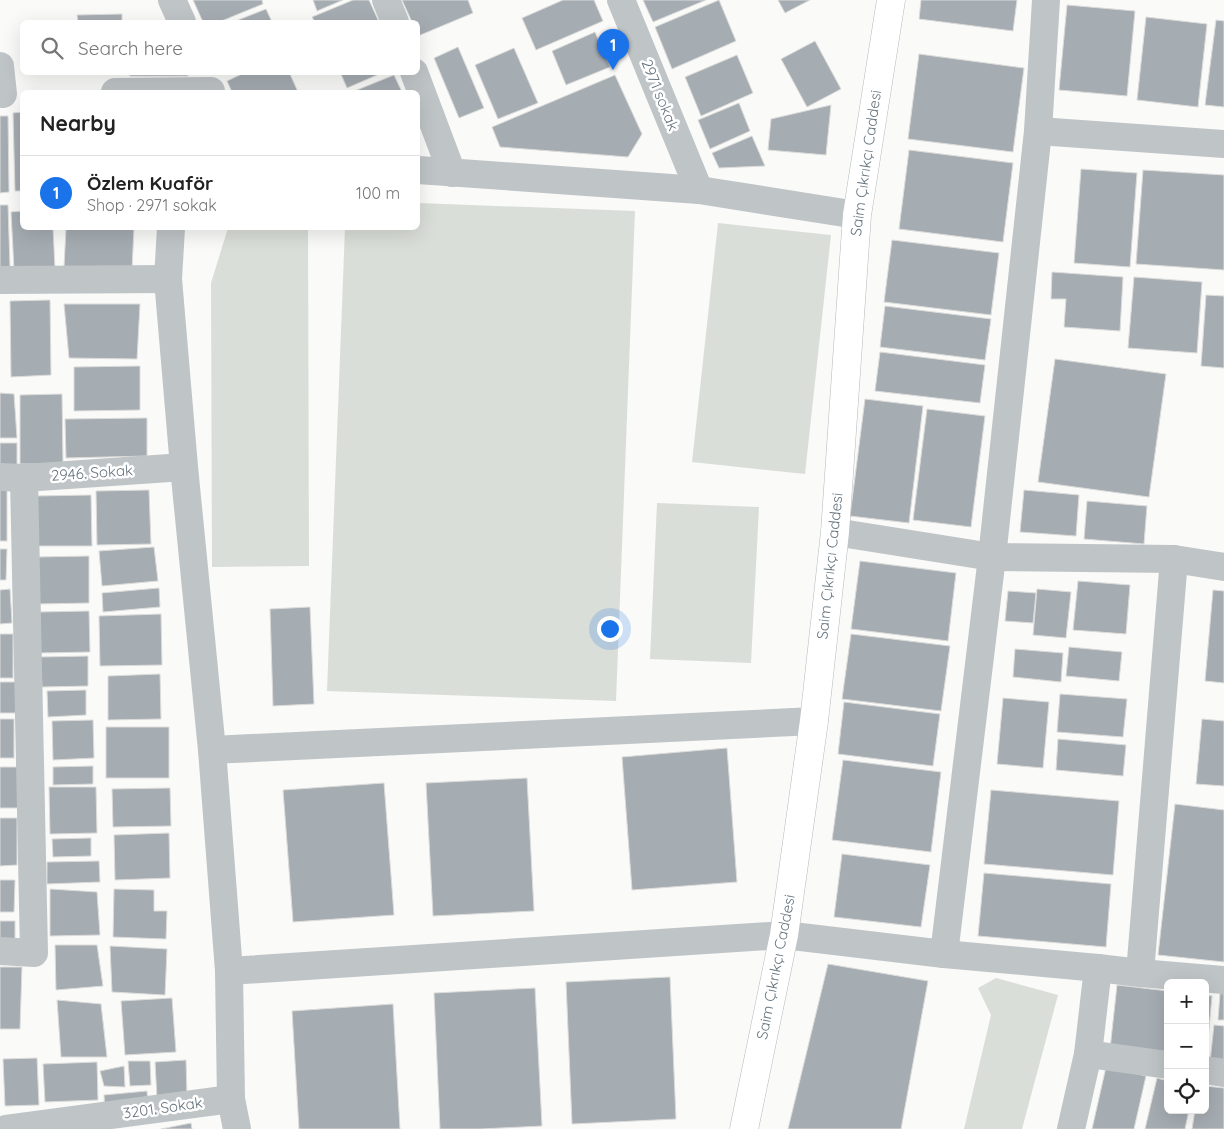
<!DOCTYPE html>
<html lang="en">
<head>
<meta charset="utf-8">
<style>
	body { margin:0; font-family:Quicksand,sans-serif; background:#f6f6f6; color:#222 }
	.controls { position:absolute; right:15px; bottom:15px; display:grid; overflow:hidden; border-radius:8px; box-shadow:0 5px 20px #0002 }
	.controls button { width:45px; height:45px; display:grid; place-items:center; padding:0; border:0; border-bottom:1px solid #e0e0e0; background:#fff; color:#222; font:25px sans-serif }
	.you { position:absolute; left:609px; top:628px; width:18px; height:18px; margin:-12px; border:4px solid #fff; border-radius:50%; background:#1a73e8; box-shadow:0 0 0 8px #1a73e833 }
	.badge { display:grid; place-items:center; width:32px; height:32px; border-radius:50%; background:#1a73e8; color:#fff; font-size:16px; font-weight:700 }
	.pin { position:absolute; translate:-50% -41px; filter:drop-shadow(0 1px 2px #0008) }
	.pin::after { content:''; position:absolute; top:26px; width:18px; height:15px; background:inherit; clip-path:polygon(0 0,100% 0,50% 100%) }
	.list { margin:0; padding:0; list-style:none }
	h2 { display:flex; justify-content:space-between; align-items:center; height:65px; margin:0; padding:0 20px; font-size:21px }
	h2 small { font-size:16px; font-weight:400; color:#767676 }
	.list li { display:grid; grid-template-columns:32px 1fr auto; gap:15px; align-items:center; box-sizing:border-box; height:75px; padding:0 20px; border-top:1px solid #e0e0e0 }
	.list b { display:block; font-size:19px; white-space:nowrap }
	.list p { margin:0; font-size:16px; white-space:nowrap; color:#767676 }
	.list em { font-size:16px; font-style:normal; color:#767676 }
	.icon { flex:none; width:28px; height:28px; fill:none; stroke:currentColor; stroke-width:2; stroke-linecap:round; stroke-linejoin:round }
	.map { position:relative; flex:none; width:1224px; height:1129px; overflow:hidden }
	.search { position:absolute; background:#fff; box-shadow:0 5px 20px #0002; left:20px; top:20px; width:400px; height:55px; display:flex; align-items:center; gap:12px; box-sizing:border-box; padding:0 18px; border-radius:8px; color:#767676; font-size:19px }
	.panel { position:absolute; background:#fff; box-shadow:0 5px 20px #0002; left:20px; top:90px; width:400px; height:140px; border-radius:8px }
	.map>svg:first-child { display:block }
	.green { fill:#daded8 }
	.building { fill:#a5acb2; stroke:#dcdcda }
	.lines { fill:none; stroke-linecap:round; stroke-linejoin:round }
	.secondary-casing { stroke:#b4b9bd; stroke-width:29 }
	.street { stroke:#bfc4c7; stroke-width:28 }
	.secondary { stroke:#fff; stroke-width:28 }
	.labels { text-anchor:middle; stroke-width:5; stroke-linejoin:round; paint-order:stroke }
	.street-label { font-size:15px; fill:#67757f; stroke:#fff }
</style>
</head>
<body>
<div class="map">
<svg width="1224" height="1129" viewBox="0 0 1224 1129">
	<rect width="100%" height="100%" fill="#fafaf8"/>
	<g class="green">
		<polygon points="418,203 635,211 616,701 327,691 345,228 418,228"/>
		<polygon points="718,223 831,235 805,474 692,462"/>
		<polygon points="228,228 308,228 309,566 212,567 211,283"/>
		<polygon points="657,503 759,507 751,663 650,659"/>
		<polygon points="996,978 1058,995 1022,1129 964,1129 991,1015 978,988"/>
	</g>
	<g class="building">
		<polygon points="193,0 262,0 263,4 219,22 203,22"/>
		<polygon points="313,0 343,0 317,11"/>
		<polygon points="353,0 369,0 379,22 315,22 312,17"/>
		<polygon points="402,0 468,0 473,13 418,36 418,22 412,22"/>
		<polygon points="563,0 594,0 603,21 536,50 522,18"/>
		<polygon points="643,0 706,0 653,22"/>
		<polygon points="719,0 736,41 672,69 655,27"/>
		<polygon points="778,0 810,0 785,13"/>
		<polygon points="921,0 1017,0 1013,31 919,19"/>
		<polygon points="1067,5 1135,11 1127,96 1059,90"/>
		<polygon points="266,9 272,22 233,22"/>
		<polygon points="122,14 122,22 78,22 77,15"/>
		<polygon points="1146,17 1207,24 1198,107 1137,100"/>
		<polygon points="1216,20 1224,21 1224,107 1205,105"/>
		<polygon points="595,32 610,67 566,85 552,51"/>
		<polygon points="815,41 841,89 807,107 781,59"/>
		<polygon points="458,47 484,108 459,118 434,58"/>
		<polygon points="514,48 538,103 498,119 475,65"/>
		<polygon points="919,54 1024,68 1013,152 908,139"/>
		<polygon points="737,55 753,93 701,116 685,77"/>
		<polygon points="130,72 186,72 188,76 130,76"/>
		<polygon points="246,72 289,72 298,92 232,92 227,81"/>
		<polygon points="340,72 384,72 347,88"/>
		<polygon points="394,75 402,92 352,92"/>
		<polygon points="615,75 642,134 628,157 500,147 492,127"/>
		<polygon points="739,103 750,131 710,149 698,120"/>
		<polygon points="831,105 826,155 768,150 771,119"/>
		<polygon points="22,112 22,191 15,191 13,113"/>
		<polygon points="0,116 8,116 9,192 0,193"/>
		<polygon points="752,136 765,166 719,168 712,153"/>
		<polygon points="909,150 1013,163 1003,242 899,229"/>
		<polygon points="1081,169 1137,173 1130,267 1074,263"/>
		<polygon points="1143,170 1224,175 1224,270 1136,264"/>
		<polygon points="0,205 8,205 10,267 0,267"/>
		<polygon points="22,211 22,228 53,228 55,268 14,270 11,212"/>
		<polygon points="66,228 134,228 132,270 64,267"/>
		<polygon points="892,240 999,253 991,315 884,302"/>
		<polygon points="1052,272 1123,277 1120,331 1064,327 1066,299 1051,299"/>
		<polygon points="1134,277 1202,282 1197,353 1128,348"/>
		<polygon points="1206,295 1224,296 1224,368 1201,366"/>
		<polygon points="50,300 51,375 11,377 10,301"/>
		<polygon points="64,304 140,304 137,359 69,358"/>
		<polygon points="885,306 991,319 985,360 880,347"/>
		<polygon points="880,352 985,365 980,403 875,391"/>
		<polygon points="1055,359 1166,374 1149,497 1038,482"/>
		<polygon points="140,366 140,410 74,411 74,367"/>
		<polygon points="0,393 14,394 17,438 0,438"/>
		<polygon points="62,394 63,464 20,464 20,395"/>
		<polygon points="865,399 923,406 909,523 850,516"/>
		<polygon points="927,409 985,416 971,527 913,520"/>
		<polygon points="147,418 147,456 66,458 65,419"/>
		<rect x="0" y="443" width="17" height="28"/>
		<rect x="0" y="490" width="7" height="51"/>
		<polygon points="149,490 151,544 97,545 96,491"/>
		<polygon points="1024,490 1079,495 1076,536 1020,532"/>
		<polygon points="91,495 92,546 36,546 35,496"/>
		<polygon points="1087,501 1147,506 1144,544 1084,539"/>
		<polygon points="154,547 158,581 102,586 99,551"/>
		<polygon points="0,549 7,549 6,580 0,580"/>
		<polygon points="89,556 89,603 37,604 37,557"/>
		<polygon points="860,561 956,573 948,641 851,629"/>
		<polygon points="1078,581 1130,585 1126,634 1073,630"/>
		<polygon points="159,588 160,607 103,612 102,593"/>
		<polygon points="10,589 12,623 0,624 0,590"/>
		<polygon points="1037,589 1071,592 1066,638 1033,635"/>
		<polygon points="1213,590 1224,591 1224,683 1205,681"/>
		<polygon points="1008,591 1036,593 1033,623 1005,621"/>
		<polygon points="310,607 314,704 273,706 270,609"/>
		<polygon points="89,611 90,652 39,653 39,612"/>
		<polygon points="161,614 162,665 100,666 99,616"/>
		<rect x="0" y="634" width="13" height="44"/>
		<polygon points="851,634 950,646 941,711 842,699"/>
		<polygon points="1069,647 1122,652 1119,681 1066,676"/>
		<polygon points="1015,649 1063,653 1061,682 1013,677"/>
		<polygon points="88,656 88,686 42,687 40,657"/>
		<polygon points="160,674 161,719 108,720 108,676"/>
		<rect x="0" y="682" width="17" height="31"/>
		<polygon points="86,690 86,715 48,717 47,691"/>
		<polygon points="1060,694 1127,699 1123,737 1057,732"/>
		<polygon points="1003,698 1049,702 1043,768 997,764"/>
		<polygon points="844,702 940,714 933,766 838,754"/>
		<rect x="0" y="719" width="14" height="39"/>
		<polygon points="1202,719 1224,721 1224,786 1196,784"/>
		<polygon points="93,720 94,758 53,760 52,721"/>
		<rect x="106" y="727" width="63" height="51"/>
		<polygon points="1058,739 1126,745 1123,776 1056,770"/>
		<polygon points="727,748 737,882 632,890 622,757"/>
		<polygon points="843,760 941,772 931,852 832,840"/>
		<polygon points="93,766 93,784 53,785 53,767"/>
		<polygon points="0,767 19,767 18,808 0,808"/>
		<polygon points="527,778 534,911 433,916 426,783"/>
		<polygon points="384,783 394,915 293,922 283,790"/>
		<polygon points="49,787 96,787 97,833 50,834"/>
		<polygon points="170,788 171,826 113,827 112,789"/>
		<polygon points="991,790 1119,801 1113,875 984,864"/>
		<polygon points="1175,804 1224,810 1224,962 1158,955"/>
		<polygon points="0,818 17,818 17,865 0,866"/>
		<polygon points="169,833 170,878 115,880 114,835"/>
		<polygon points="91,838 91,856 53,857 52,839"/>
		<polygon points="842,854 930,865 921,927 834,917"/>
		<polygon points="99,861 100,882 47,884 47,862"/>
		<polygon points="984,873 1111,884 1106,947 978,936"/>
		<polygon points="0,880 15,880 14,912 0,912"/>
		<polygon points="50,889 97,892 100,935 50,936"/>
		<polygon points="114,889 154,890 154,911 167,911 166,939 113,937"/>
		<rect x="0" y="921" width="15" height="24"/>
		<polygon points="55,945 97,945 103,986 56,990"/>
		<polygon points="110,946 167,949 165,995 112,992"/>
		<polygon points="828,964 928,981 901,1129 788,1129"/>
		<polygon points="0,967 22,967 20,1029 0,1029"/>
		<polygon points="670,977 676,1119 572,1124 566,982"/>
		<polygon points="1117,985 1168,991 1168,1016 1164,1055 1110,1049"/>
		<polygon points="535,988 542,1126 481,1129 440,1129 434,993"/>
		<polygon points="1220,993 1224,994 1224,1020 1218,1020"/>
		<polygon points="1205,995 1212,996 1206,1061 1205,1061"/>
		<polygon points="172,998 176,1052 125,1055 121,1001"/>
		<polygon points="57,1000 101,1004 107,1057 61,1057"/>
		<polygon points="393,1004 400,1129 299,1129 292,1011"/>
		<polygon points="1214,1025 1224,1026 1224,1063 1210,1062"/>
		<polygon points="37,1058 39,1105 5,1106 3,1059"/>
		<polygon points="186,1060 187,1097 157,1098 155,1062"/>
		<polygon points="128,1061 150,1061 151,1085 130,1086"/>
		<polygon points="97,1062 98,1100 45,1102 43,1064"/>
		<polygon points="124,1066 125,1087 104,1086 100,1071"/>
		<polygon points="1106,1067 1146,1076 1134,1129 1092,1129"/>
		<polygon points="1157,1078 1168,1081 1168,1110 1189,1110 1185,1129 1145,1129"/>
		<polygon points="1205,1086 1224,1088 1224,1129 1192,1129 1195,1110 1205,1110"/>
		<polygon points="147,1091 148,1107 105,1113 104,1095"/>
		<polygon points="191,1123 192,1129 161,1129"/>
	</g>
	<g class="lines">
		<g class="secondary-casing">
			<polyline id="secondary" points="744,1129 784,935 814,721 835,532 857,215 891,0"/>
		</g>
		<g class="street">
			<polyline points="172,0 182,22"/>
			<polyline points="386,0 395,22"/>
			<polyline points="621,0 699,190"/>
			<polyline points="0,66 3,94"/>
			<polyline points="414,72 452,173"/>
			<polyline points="115,92 211,91"/>
			<polyline points="1038,131 1224,144"/>
			<polyline points="418,170 699,190 857,215"/>
			<polyline points="171,228 168,279 184,467 212,750 229,971 231,1099 237,1129"/>
			<polyline points="0,280 168,279"/>
			<polyline points="0,477 24,478 184,467"/>
			<polyline points="835,532 992,557 1174,559 1224,567"/>
			<polyline points="212,750 814,721"/>
			<polyline points="0,951 34,953 24,478"/>
			<polyline points="944,954 992,557 1038,131 1046,0"/>
			<polyline points="229,971 784,935 944,954 1098,968 1140,973 1224,980"/>
			<polyline points="1140,973 1174,559"/>
			<polyline points="1088,1054 1168,1065"/>
			<polyline points="1205,1070 1224,1073"/>
			<polyline points="6,1129 231,1099"/>
			<polyline points="1071,1129 1088,1054 1098,968"/>
		</g>
		<use href="#secondary" class="secondary"/>
	</g>
	<g class="labels">
		<g class="street-label">
			<text transform="translate(660 95) rotate(68)" y="5">2971 sokak</text>
			<text transform="translate(866 163) rotate(-82)" y="5">Saim Çıkrıkçı Caddesi</text>
			<text transform="translate(92 473) rotate(-4)" y="5">2946. Sokak</text>
			<text transform="translate(830 566) rotate(-84)" y="5">Saim Çıkrıkçı Caddesi</text>
			<text transform="translate(776 967) rotate(-79)" y="5">Saim Çıkrıkçı Caddesi</text>
			<text transform="translate(163 1108) rotate(-8)" y="5">3201. Sokak</text>
		</g>
	</g>
</svg>
<div class="controls">
<button>+</button>
<button>−</button>
<button><svg class="icon" aria-label="locate" viewBox="0 0 24 24"><circle cx="12" cy="12" r="6"/><path d="M12 2v4M12 18v4M2 12h4M18 12h4"/></svg></button>
</div>
<div class="you"></div>
<div class="pin badge" style="left:613px;top:70px">1</div>
<div class="search"><svg class="icon" aria-label="search" viewBox="0 0 24 24"><circle cx="10" cy="10" r="6"/><path d="M15 15l6 6"/></svg>Search here</div>
<section class="panel">
<h2>Nearby<small></small></h2>
<ul class="list">
<li><span class="badge">1</span><div><b>Özlem Kuaför</b><p>Shop · 2971 sokak</p></div><em>100 m</em></li>
</ul>
</section>
</div>
</body>
</html>
